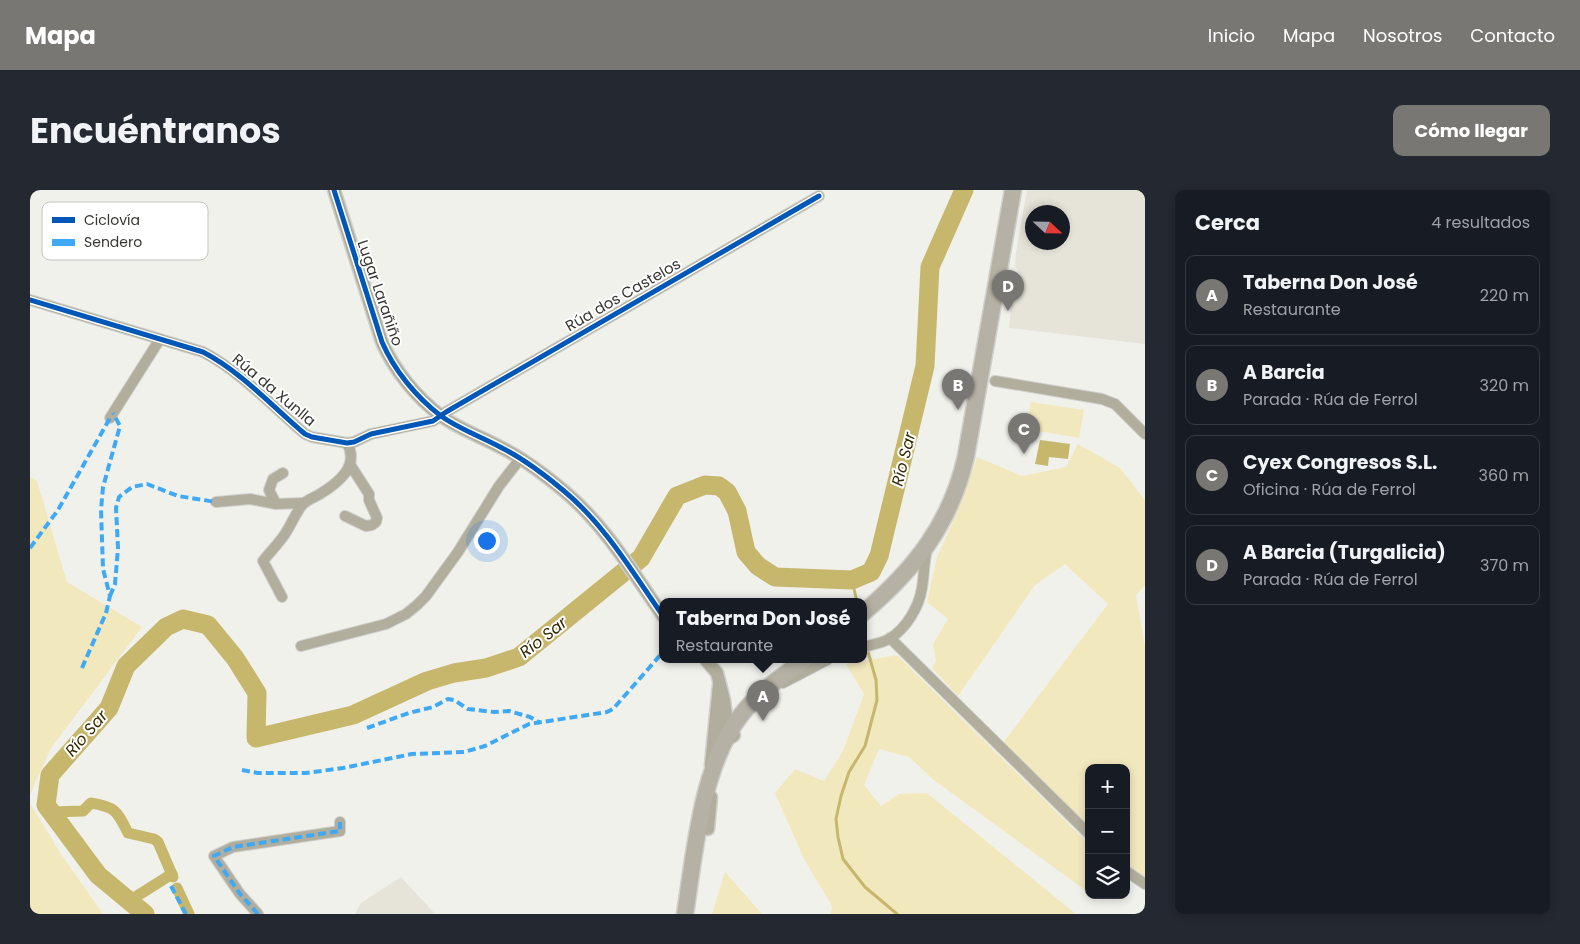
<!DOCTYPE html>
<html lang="es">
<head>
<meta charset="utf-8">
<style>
	body { margin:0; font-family:Poppins,sans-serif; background:#242831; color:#f1f3f6 }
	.controls { position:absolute; right:15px; bottom:15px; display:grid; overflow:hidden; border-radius:10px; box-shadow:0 2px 8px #0003 }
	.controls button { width:45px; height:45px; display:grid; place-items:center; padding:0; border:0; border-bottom:1px solid #363941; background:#171b24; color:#f1f3f6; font:25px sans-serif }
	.compass { position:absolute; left:995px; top:15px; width:45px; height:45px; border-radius:50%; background:#171b24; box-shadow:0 2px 8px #0003; rotate:112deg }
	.you { position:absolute; left:456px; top:350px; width:18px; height:18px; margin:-12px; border:4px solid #fff; border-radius:50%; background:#1a73e8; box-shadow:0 0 0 8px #1a73e833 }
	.badge { display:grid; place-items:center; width:32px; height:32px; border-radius:50%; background:#787774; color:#fff; font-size:16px; font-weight:700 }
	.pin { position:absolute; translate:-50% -41px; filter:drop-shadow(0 1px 2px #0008) }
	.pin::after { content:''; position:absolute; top:26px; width:18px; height:15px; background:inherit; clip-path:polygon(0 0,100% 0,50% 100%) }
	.popup { position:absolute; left:629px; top:408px; width:208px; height:65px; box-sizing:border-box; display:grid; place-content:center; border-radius:10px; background:#171b24; filter:drop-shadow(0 1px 4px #0005); font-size:16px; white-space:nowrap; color:#9ea1a6 }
	.popup b { font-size:19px; color:#f1f3f6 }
	.popup::after { content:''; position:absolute; left:50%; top:100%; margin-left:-10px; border:10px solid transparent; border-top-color:#171b24 }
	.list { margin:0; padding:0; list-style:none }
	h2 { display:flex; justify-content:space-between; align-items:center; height:65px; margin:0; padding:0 20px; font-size:21px }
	h2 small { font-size:16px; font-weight:400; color:#9ea1a6 }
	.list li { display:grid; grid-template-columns:32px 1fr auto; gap:15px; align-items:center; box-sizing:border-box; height:80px; margin:0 10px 10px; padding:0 10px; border:1px solid #363941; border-radius:10px }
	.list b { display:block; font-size:19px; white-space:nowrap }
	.list p { margin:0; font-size:16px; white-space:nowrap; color:#9ea1a6 }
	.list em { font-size:16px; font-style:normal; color:#9ea1a6 }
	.icon { flex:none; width:28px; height:28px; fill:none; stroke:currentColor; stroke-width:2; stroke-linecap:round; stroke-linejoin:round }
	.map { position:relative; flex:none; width:1115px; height:724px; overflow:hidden; border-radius:10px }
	header { display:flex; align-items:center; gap:30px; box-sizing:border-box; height:70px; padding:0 25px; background:#787774; color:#fff }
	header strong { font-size:24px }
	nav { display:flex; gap:28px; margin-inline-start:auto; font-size:18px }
	.intro { display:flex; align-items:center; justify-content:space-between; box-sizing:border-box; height:120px; padding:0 30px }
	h1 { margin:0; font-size:35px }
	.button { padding:12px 22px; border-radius:10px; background:#787774; color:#fff; font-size:18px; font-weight:700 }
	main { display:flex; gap:30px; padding:0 30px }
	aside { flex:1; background:#171b24; border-radius:10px; box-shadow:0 2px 8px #0003 }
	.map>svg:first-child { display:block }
	.built { fill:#e6e4d8; fill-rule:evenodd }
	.green { fill:#f2e8be }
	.water { fill:#c7b76d }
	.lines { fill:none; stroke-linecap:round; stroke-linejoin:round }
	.stream { stroke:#c7b76d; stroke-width:3 }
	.canal { stroke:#c7b76d; stroke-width:11 }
	.river { stroke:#c7b76d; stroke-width:19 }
	.minor-casing { stroke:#cfcfcc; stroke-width:12 }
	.tertiary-casing { stroke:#cfcfcc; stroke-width:15 }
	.primary-casing { stroke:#cfcfcc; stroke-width:19 }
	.minor { stroke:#b1ae9d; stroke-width:10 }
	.tertiary { stroke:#b1ae9d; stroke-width:12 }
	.primary { stroke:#b5b1a4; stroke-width:16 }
	.quiet { stroke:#3fa9f5; stroke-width:4; stroke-dasharray:8 4; stroke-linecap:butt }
	.cycleway-casing { stroke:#fff; stroke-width:8 }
	.cycleway { stroke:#0057b8; stroke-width:5 }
	.labels { text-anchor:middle; stroke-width:4; stroke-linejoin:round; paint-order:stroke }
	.street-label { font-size:15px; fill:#373633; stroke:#fff }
	.water-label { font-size:16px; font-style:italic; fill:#332900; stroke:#fff }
	.key { fill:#fff; stroke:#c3c3c2; stroke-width:1 }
	.key-label { font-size:14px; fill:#373633 }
</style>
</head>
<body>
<header>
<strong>Mapa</strong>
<nav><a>Inicio</a><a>Mapa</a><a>Nosotros</a><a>Contacto</a></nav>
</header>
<div class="intro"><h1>Encuéntranos</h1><a class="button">Cómo llegar</a></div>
<main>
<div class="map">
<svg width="1115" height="724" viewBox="0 0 1115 724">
	<rect width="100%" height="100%" fill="#f1f1ec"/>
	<g class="built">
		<path d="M 997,0 L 1115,0 L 1115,154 L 979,138 L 982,106 L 986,99 L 991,98 L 991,85 L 985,76 L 986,62 ZM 1002,22 L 1032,22 L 1032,52 L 1002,52 Z"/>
		<polygon points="371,687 405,724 325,724 331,713"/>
	</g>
	<g class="green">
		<polygon points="1001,212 1054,220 1049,248 996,239"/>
		<polygon points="1048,254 1090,278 1115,310 1115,395 1106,405 1115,456 1115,687 1096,675 1096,578 1059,578 1059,639 973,553 1078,414 1035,374 1005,395 928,506 902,478 906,471 903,454 918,429 897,412 907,367 932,311 947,267 992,286 1036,277"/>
		<polygon points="0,287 7,291 37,392 112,437 21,558 0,605"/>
		<polygon points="867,465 1059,654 1059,703 905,591 879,567 849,559 834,595 851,616 869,604 897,603 1046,724 801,724 802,716 774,669 745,603 765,579 794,591 813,561 834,504 816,474"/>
		<polygon points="0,613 31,664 73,724 0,724"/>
		<polygon points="695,682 732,724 682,724"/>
	</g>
	<polygon class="water" points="1010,250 1040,254 1038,269 1019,267 1018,276 1005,274"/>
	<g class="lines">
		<g class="stream">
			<polyline points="822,390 827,412"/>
			<polyline points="833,444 846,490 847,510 835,556 819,582 811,606 806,629 808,647 813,669 835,697 867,724"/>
		</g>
		<g class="canal">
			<path d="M 22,622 L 53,621 L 61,613 C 86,617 87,621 98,643 L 124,649 L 128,652 L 143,687"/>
			<polyline points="147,698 159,724"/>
			<polyline points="99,711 142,684"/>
		</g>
		<polyline class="river" points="115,724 68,685 16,615 20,585 79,518 96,476 136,437 153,429 178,435 205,468 227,503 226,548 323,525 397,491 424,483 456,478 489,467 611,368 647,306 675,295 689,296 697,302 707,321 716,362 728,376 745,387 822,390 841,382 849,366 895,176 900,77 934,0"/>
		<g class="minor-casing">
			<g id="minor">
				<path d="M 0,110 L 173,162 C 210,181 242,216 275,244 L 282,247 L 317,253 L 324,252 L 341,244 L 403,231 L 416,222 L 789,6"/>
				<polyline points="965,191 1072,209 1085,214 1115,244"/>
				<polyline points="80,228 130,149"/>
				<polyline points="253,283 243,289 239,300 246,314 274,313"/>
				<polyline points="186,312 220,309 246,314"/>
				<polyline points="315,326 336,336 342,335 346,332 347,328 339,310 339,304 321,276"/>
				<path d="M 252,407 L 233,371 C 240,362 249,353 255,344 C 261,335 266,322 273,314 C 277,310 285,307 290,304 C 308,293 330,276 317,253"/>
				<polyline points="860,448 1059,644"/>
				<polyline points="271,456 356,434 376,424 387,415 396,406 428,362 469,296 490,269"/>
				<path d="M 833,457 C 841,455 852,453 859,449 C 876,439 889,417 892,398 C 894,385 894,372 897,359"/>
				<polyline points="753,493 797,470"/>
				<polyline points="1096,681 1115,694"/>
				<polyline points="228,724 210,704 184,666 203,657 310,641 310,632"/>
			</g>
		</g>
		<g class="tertiary-casing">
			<g id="tertiary">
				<path d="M 304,0 L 352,152 C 364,180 386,207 411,226 C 429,239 452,247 472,258 C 494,269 515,285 534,301 C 575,335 603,383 633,426"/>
				<polyline points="676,470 687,483 694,510 697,535"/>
				<path d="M 703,546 C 704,539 700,535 693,534 L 688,539 L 686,544 C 691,550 697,550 703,546 L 704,545"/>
				<polyline points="681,575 689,495"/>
				<polyline points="678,639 681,607"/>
			</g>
		</g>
		<g class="primary-casing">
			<g id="primary">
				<path d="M 833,423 C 885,379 921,333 936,266 L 983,0"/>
				<path d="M 655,724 C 665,662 671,576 711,525 C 728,503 752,486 774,470"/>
			</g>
		</g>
		<use href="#minor" class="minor"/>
		<use href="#tertiary" class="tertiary"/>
		<use href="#primary" class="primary"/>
		<g class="quiet">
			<polyline points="0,358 28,320 80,228"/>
			<polyline points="80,406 85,394 88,358 86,318 89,307 102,297 117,294 148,306 186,312"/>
			<polyline points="52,478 76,423 80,406 73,379 71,320 73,297 90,236 83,223"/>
			<polyline points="337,538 379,523 403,517 418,509 424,510 438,519 464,522 479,521 500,527 510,533"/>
			<polyline points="212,580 228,583 276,583 313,578 382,564 434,562 455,556 499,534 577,522 583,519 633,462"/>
			<polyline points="141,696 156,724"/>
			<polyline points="228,724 210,704 184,666 203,657 310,641 310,632"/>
		</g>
		<g class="cycleway-casing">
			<g id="cycleway">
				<path d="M 304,0 L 352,152 C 364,180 386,207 411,226 C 429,239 452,247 472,258 C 494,269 515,285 534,301 C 575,335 603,383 633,426"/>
				<path d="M 0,110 L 173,162 C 210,181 242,216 275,244 L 282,247 L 317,253 L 324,252 L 341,244 L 403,231 L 416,222 L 789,6"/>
			</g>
		</g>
		<use href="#cycleway" class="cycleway"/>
	</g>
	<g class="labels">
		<g class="street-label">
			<text transform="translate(350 103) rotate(71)" y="5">Lugar Larañiño</text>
			<text transform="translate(593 105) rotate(-30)" y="5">Rúa dos Castelos</text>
			<text transform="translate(244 200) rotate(40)" y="5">Rúa da Xunlla</text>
		</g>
		<g class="water-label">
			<text transform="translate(873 269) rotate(-76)" y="6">Río Sar</text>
			<text transform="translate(513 447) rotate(-38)" y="6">Río Sar</text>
			<text transform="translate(56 543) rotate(-49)" y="6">Río Sar</text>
		</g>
	</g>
	<rect x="12" y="12" width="166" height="58" rx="8" class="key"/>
	<rect x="22" y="27" width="23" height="6" fill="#0057b8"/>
	<rect x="22" y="49" width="23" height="7" fill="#3fa9f5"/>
	<g class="key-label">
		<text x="54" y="35">Ciclovía</text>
		<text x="54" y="57">Sendero</text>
	</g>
</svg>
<div class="controls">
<button>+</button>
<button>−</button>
<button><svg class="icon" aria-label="layers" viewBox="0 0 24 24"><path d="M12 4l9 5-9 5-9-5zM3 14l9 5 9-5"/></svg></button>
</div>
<svg class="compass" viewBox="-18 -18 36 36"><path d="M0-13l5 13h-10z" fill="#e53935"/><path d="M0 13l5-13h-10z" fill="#9ea1a6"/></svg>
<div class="you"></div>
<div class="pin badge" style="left:733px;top:531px">A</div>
<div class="popup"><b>Taberna Don José</b>Restaurante</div>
<div class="pin badge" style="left:928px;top:220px">B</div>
<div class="pin badge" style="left:994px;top:264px">C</div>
<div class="pin badge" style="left:978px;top:121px">D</div>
</div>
<aside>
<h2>Cerca<small>4 resultados</small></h2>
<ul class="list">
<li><span class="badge">A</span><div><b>Taberna Don José</b><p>Restaurante</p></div><em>220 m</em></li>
<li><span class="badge">B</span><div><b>A Barcia</b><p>Parada · Rúa de Ferrol</p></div><em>320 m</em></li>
<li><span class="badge">C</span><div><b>Cyex Congresos S.L.</b><p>Oficina · Rúa de Ferrol</p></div><em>360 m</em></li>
<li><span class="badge">D</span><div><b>A Barcia (Turgalicia)</b><p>Parada · Rúa de Ferrol</p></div><em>370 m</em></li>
</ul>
</aside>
</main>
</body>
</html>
